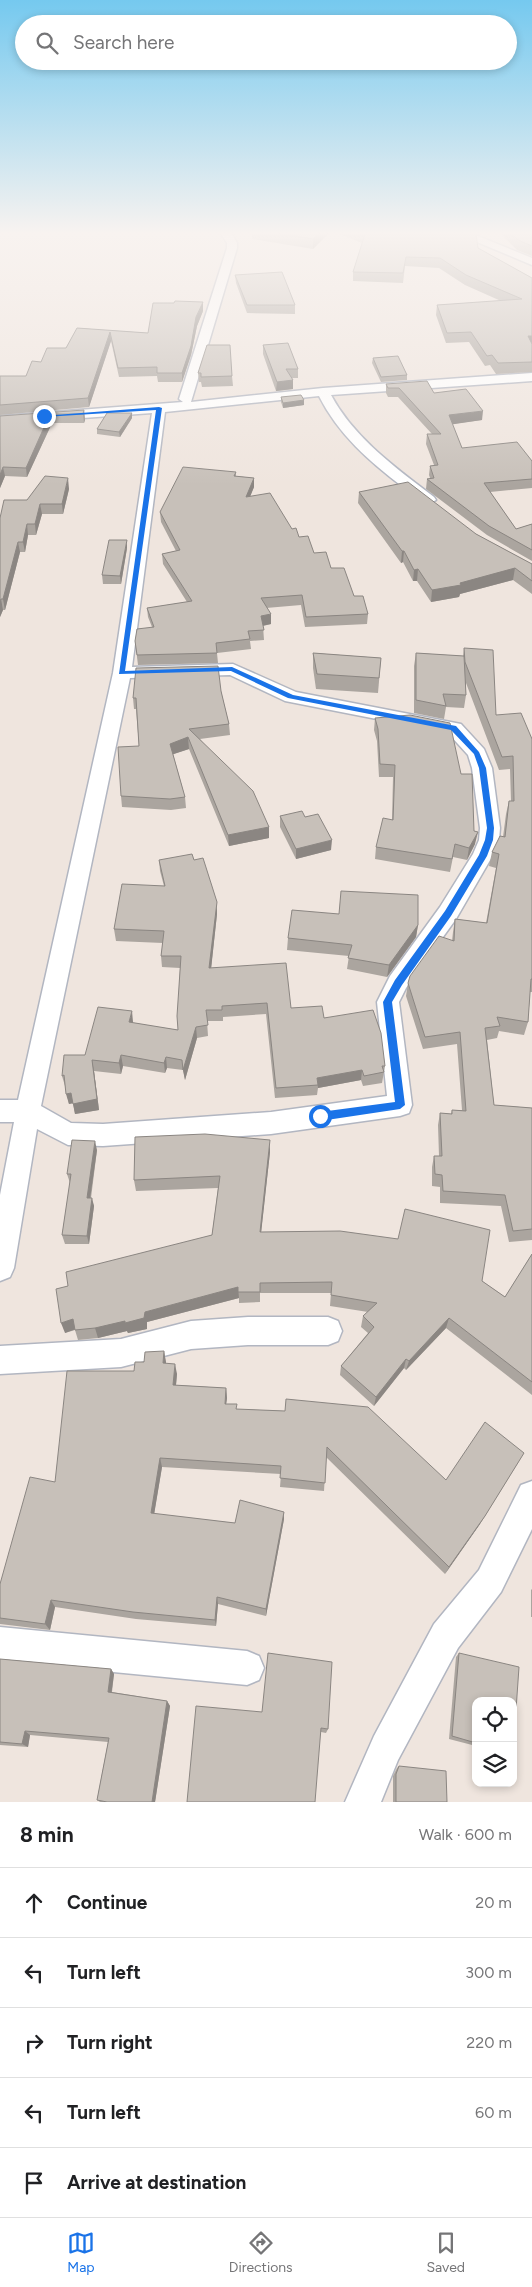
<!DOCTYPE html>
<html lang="en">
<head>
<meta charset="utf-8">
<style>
	body { margin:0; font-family:Figtree,sans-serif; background:#f6f6f6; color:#202124 }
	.controls { position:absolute; right:15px; bottom:15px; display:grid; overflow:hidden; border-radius:10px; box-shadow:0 2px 8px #0003 }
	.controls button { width:45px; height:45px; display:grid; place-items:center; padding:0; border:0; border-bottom:1px solid #e0e0e0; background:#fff; color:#202124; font:25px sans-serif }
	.stop { position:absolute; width:15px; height:15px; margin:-11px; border:4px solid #1a73e8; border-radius:50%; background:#fff }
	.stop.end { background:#1a73e8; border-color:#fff; box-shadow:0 1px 5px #0008 }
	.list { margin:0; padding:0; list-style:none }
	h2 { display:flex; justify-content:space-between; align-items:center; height:65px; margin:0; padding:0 20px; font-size:21px }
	h2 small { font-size:16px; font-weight:400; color:#757577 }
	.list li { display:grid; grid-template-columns:32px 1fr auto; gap:15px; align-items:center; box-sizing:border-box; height:70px; padding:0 20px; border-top:1px solid #e0e0e0 }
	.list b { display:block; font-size:19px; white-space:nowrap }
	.list em { font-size:16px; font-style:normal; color:#757577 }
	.icon { flex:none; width:28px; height:28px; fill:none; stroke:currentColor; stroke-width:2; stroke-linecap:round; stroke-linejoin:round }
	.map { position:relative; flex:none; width:532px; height:1802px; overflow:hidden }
	.search { position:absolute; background:#fff; box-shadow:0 2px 8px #0003; left:15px; right:15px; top:15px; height:55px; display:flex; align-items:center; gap:12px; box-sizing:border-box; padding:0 18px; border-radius:28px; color:#757577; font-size:19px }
	.sheet { height:415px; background:#fff }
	nav { display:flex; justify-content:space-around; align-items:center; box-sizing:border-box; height:70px; border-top:1px solid #e0e0e0; background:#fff; font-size:14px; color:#757577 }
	nav a { display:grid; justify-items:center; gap:2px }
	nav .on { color:#1a73e8 }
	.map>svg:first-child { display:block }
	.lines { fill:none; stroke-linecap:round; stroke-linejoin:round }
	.minor-casing { stroke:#b2b6c1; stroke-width:3 }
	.minor { fill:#fff; fill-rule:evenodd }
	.wall { fill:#aba59f }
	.shaded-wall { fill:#8b8682 }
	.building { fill:#c7c0b9; stroke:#8b8682 }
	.route { fill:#1a73e8 }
</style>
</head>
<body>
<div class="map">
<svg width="532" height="1802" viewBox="0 0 532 1802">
	<rect width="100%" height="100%" fill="#efe5de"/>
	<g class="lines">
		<g class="minor-casing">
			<g id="minor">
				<path d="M 220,232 L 231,232 L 237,243 L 237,248 L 191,402 L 323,388 L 532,373 L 532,381 L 331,395 C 354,438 396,468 434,497 L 436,500 L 429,504 C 419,502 411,494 403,487 C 370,462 338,434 319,396 L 165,412 L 132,667 L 233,664 L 296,692 L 461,724 L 484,749 L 492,768 L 500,828 L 499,840 L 493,855 L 456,919 L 406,988 L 399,1002 L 412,1105 L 409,1113 L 400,1116 L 271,1134 L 103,1146 L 68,1145 L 37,1129 L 14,1268 L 10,1277 L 0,1281 L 0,1195 L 14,1122 L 0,1122 L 0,1100 L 18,1100 L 113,673 L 152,413 L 0,424 L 0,416 L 183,402 L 179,399 L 227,248 L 227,243 ZM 230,675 L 285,701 L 448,733 L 468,755 L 472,768 L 480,828 L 479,840 L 473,854 L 440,907 L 390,976 L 377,1002 L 387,1096 L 271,1112 L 103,1124 L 71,1123 L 41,1106 L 130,678 Z"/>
				<polygon points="453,232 468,232 532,258 532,265"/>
				<polygon points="248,1317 328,1317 338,1321 342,1331 338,1341 328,1345 248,1345 191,1349 121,1367 0,1374 0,1346 121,1339 191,1321"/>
				<polygon points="532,1481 532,1529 501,1592 458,1648 398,1760 381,1802 345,1802 374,1736 434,1624 479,1570 521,1485"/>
				<polygon points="0,1627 247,1651 259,1656 264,1668 259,1680 247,1685 0,1661"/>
			</g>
		</g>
		<use href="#minor" class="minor"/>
	</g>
	<g class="wall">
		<polygon points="252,232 330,232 313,249 252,239"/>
		<polygon points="335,232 473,232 478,248 532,278 532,372 496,374 490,365 485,366 469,342 446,343 436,315 437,305 501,301 465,285 439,268 405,266 403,283 353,281 353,272 362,243"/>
		<polygon points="501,232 532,232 532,256 517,250 501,234"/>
		<polygon points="235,275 295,305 295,314 247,313 236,283"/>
		<polygon points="203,311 197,326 191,355 182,382 158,382 157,376 119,377 111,341 89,407 0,415 0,376 26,376 41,362 66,348 77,328 148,333"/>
		<polygon points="263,345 298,369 298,378 292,378 293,380 293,389 276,391 263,354"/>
		<polygon points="373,358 407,375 407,380 381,382 372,363"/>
		<polygon points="198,373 232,376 233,386 202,387 201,382 199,382"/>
		<polygon points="386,384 434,393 482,420 452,424 462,448 532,461 532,488 490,492 516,529 532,524 532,561 487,535 426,489 427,479 430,478 429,475 430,466 434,465 426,444 427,434 432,434 398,397 388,397 386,393"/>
		<polygon points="281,397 304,400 304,405 283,408 281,402"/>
		<polygon points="84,410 85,420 84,423 52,423 27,477 5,476 0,488 0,416"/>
		<polygon points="132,413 132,418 120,437 97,434 97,429"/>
		<polygon points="236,472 236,476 254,478 254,487 250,496 292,529 299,537 314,553 331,568 368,614 367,624 305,627 301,605 266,608 271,624 263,626 264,640 250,641 251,649 217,653 218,663 138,665 135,641 152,627 148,617 147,608 187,602 163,564 162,554 176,551 161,522 160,512"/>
		<polygon points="69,489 63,514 42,514 36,535 28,535 25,552 20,552 5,610 3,610 0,617 0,518 27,500"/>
		<polygon points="359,492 476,534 532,564 532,594 513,580 460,594 459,597 431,602 417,581 413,581 403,562 401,563 358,503"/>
		<polygon points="127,548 121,584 103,584 102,575"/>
		<polygon points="464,648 496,715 532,739 532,992 530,992 528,1022 524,1035 499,1031 497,1038 487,1040 494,1105 532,1108 532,1240 509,1242 501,1206 440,1203 440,1187 432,1186 432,1167 434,1156 439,1156 438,1125 440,1113 451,1114 452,1110 462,1110 457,1044 423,1049 406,996 408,983 452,941 453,932 455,919 486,923 496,868 489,866 492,852 503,837 506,814 509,801 511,801 510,769 499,770 466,683 466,695 464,708 446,707 444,719 414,713 414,666 416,653 463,656"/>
		<polygon points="313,653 381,658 378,693 316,689 313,668"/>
		<polygon points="221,691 229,724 230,735 200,739 269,827 269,838 229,846 189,749 173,754 185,797 186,808 171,810 122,807 121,796 139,746 136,709 134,709 133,698"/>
		<polygon points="375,718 474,831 475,844 467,860 453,857 450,872 375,859 376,847 392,820 393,777 379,777 377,741 374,730"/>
		<polygon points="280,816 305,817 331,850 296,859 280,827"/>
		<polygon points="159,860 194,860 217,914 211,968 291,1008 324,1018 385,1066 382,1083 363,1086 361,1080 318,1088 317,1095 275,1098 266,1014 223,1017 223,1021 207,1021 208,1036 197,1038 185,1080 183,1070 167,1068 165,1073 123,1066 121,1074 94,1071 99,1110 75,1114 73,1103 69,1104 65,1086 62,1076 85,1055 133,1022 133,1023 178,1030 180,968 162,967 161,956 163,943 116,941 114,929 164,886 160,871"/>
		<polygon points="418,925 416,937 387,977 347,969 349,956 287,950 288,938"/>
		<polygon points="97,1150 91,1198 94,1206 89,1244 65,1244 62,1235 70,1183 67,1174"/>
		<polygon points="270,1152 261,1232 482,1281 505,1297 532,1254 532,1395 446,1328 406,1370 404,1368 374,1406 340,1375 341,1366 368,1333 361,1327 363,1316 368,1312 330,1306 331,1293 260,1293 260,1302 239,1303 239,1298 147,1322 147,1329 128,1333 127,1331 98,1338 78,1340 75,1330 65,1333 68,1286 212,1235 218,1188 136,1191 134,1180"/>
		<polygon points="164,1351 166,1364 177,1374 176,1385 226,1388 227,1398 226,1404 237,1409 285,1411 480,1524 445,1574 326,1457 324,1491 280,1487 281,1474 162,1467 154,1514 235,1523 284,1512 284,1519 266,1616 218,1604 216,1626 136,1619 55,1607 50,1630 0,1624 0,1584 55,1482 134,1371 144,1362"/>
		<polygon points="532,1589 532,1617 531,1617 531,1590"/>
		<polygon points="459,1653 476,1701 476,1746 449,1739 456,1657"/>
		<polygon points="0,1659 111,1669 114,1674 112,1692 167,1701 170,1706 155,1802 100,1802 97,1800 108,1742 30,1735 28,1747 0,1745"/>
		<polygon points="196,1706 328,1729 326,1733 321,1732"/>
		<polygon points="399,1766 447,1802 393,1802 393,1776 397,1768"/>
	</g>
	<g class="shaded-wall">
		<polygon points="321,232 330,232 313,249 313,239"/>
		<polygon points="203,302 203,311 197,326 191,355 182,382 182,373 196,317"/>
		<polygon points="110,332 111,341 89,407 88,398"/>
		<polygon points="528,336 532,336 532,345"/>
		<polygon points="293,380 293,389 276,391 277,382"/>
		<polygon points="304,400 304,405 283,408 283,403"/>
		<polygon points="84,410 85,420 84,423 83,414"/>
		<polygon points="483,411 482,420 448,425 449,415"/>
		<polygon points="132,413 132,418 120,437 119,432"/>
		<polygon points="50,414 52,423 27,477 26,468"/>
		<polygon points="3,467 5,476 0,488 0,475"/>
		<polygon points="68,478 69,489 63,514 62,504"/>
		<polygon points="254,478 254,487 246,507 246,497"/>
		<polygon points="40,504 42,514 36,535 35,524"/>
		<polygon points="27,524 28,535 25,552 23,542"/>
		<polygon points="127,540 127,548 121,584 120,576"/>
		<polygon points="18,542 20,552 5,610 3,599"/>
		<polygon points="402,551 404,551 403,562 401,563"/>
		<polygon points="515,568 513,580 460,594 459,597 431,602 432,590"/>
		<polygon points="418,569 417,581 413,581 414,570"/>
		<polygon points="1,599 3,610 0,617 0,601"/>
		<polygon points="271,614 271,624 261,626 261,616"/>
		<polygon points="188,737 189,749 171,755 170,744"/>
		<polygon points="269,827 269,838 229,846 228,835"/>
		<polygon points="478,832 475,844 467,860 469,848"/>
		<polygon points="332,840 331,850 296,859 296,849"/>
		<polygon points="217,902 217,914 210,979 209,968"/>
		<polygon points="418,925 416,937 387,977 389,965"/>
		<polygon points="132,1011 133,1022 131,1033 129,1022"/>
		<polygon points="196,1027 197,1038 185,1080 183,1070"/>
		<polygon points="121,1055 123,1066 121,1074 119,1063"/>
		<polygon points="166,1057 167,1068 165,1073 164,1063"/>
		<polygon points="92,1060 94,1071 99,1110 75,1114 73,1104"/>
		<polygon points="362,1070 361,1080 318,1088 317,1078"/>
		<polygon points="71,1093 74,1103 69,1104 66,1094"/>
		<polygon points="270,1140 270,1152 260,1243 260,1232"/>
		<polygon points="95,1141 97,1150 89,1206 87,1198"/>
		<polygon points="92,1198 94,1206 89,1244 87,1236"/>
		<polygon points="238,1287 239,1298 147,1322 147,1329 128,1333 127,1331 98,1338 95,1328 145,1312"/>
		<polygon points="449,1318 446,1328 406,1370 409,1361"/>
		<polygon points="73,1319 76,1329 65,1333 61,1323"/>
		<polygon points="164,1351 166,1362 165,1374 163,1363"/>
		<polygon points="406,1359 404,1368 374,1406 376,1397"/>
		<polygon points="175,1364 177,1374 175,1395 173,1385"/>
		<polygon points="226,1388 227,1398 225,1413 225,1404"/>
		<polygon points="524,1453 480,1524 445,1574 449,1567"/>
		<polygon points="160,1458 162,1467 153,1521 151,1513"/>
		<polygon points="284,1512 284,1519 266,1616 266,1609"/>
		<polygon points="217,1597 218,1604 216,1626 215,1620"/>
		<polygon points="51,1600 55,1607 50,1630 45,1624"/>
		<polygon points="111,1669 114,1674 111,1696 108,1692"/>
		<polygon points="167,1701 170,1706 155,1802 152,1802"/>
		<polygon points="25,1731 30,1735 28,1747 22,1744"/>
	</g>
	<g class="building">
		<polygon points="270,232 321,232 313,239"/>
		<polygon points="360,232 473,232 476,234 478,248 532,278 532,336 528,336 532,344 532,362 498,363 492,355 487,356 471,332 447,333 437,305 522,299 466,275 440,258 406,257 403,273 353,272 365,234"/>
		<polygon points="510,232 532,232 532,246 518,240"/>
		<polygon points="282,272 295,305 247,305 235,275"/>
		<polygon points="175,301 203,302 196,317 191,346 182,373 157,373 157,367 118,368 110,332 88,398 0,405 0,376 26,376 32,361 41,362 47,348 66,348 77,328 148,333 153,303 174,303"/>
		<polygon points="288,343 298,369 286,369 293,380 277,382 263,345"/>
		<polygon points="207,345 230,345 232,376 201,377 201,373 198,373"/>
		<polygon points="398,356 407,375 381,377 373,358"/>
		<polygon points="427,381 434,393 466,389 483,411 449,415 462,448 517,442 532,461 532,479 484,483 516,529 532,524 532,550 489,526 427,479 434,478 430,466 438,465 427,434 441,434 399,388 388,388 386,384"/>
		<polygon points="301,395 304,400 283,403 281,397"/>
		<polygon points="84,410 83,414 50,414 26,468 3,467 0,475 0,416"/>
		<polygon points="107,413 132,413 119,432 97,429"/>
		<polygon points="183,467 236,472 234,476 254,478 246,497 270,493 292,529 296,528 299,537 308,536 314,553 326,552 331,568 344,568 354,596 363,596 368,614 306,617 302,595 261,598 271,614 261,616 264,630 248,631 250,639 216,643 217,653 137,655 135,641 137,629 154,627 147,608 192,601 162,554 180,550 160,512"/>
		<polygon points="45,476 68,478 62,504 40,504 35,524 27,524 23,542 18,542 3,599 1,599 0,601 0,518 4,500 27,500"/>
		<polygon points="408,482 476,534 532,564 532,581 515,568 460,583 461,585 432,590 418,569 414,570 404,551 402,551 359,492"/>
		<polygon points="109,540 127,540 120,576 102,575"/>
		<polygon points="464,648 493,650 496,715 521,713 532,739 532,979 531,979 528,1022 497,1017 500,1026 485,1028 494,1105 532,1108 532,1229 513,1231 505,1195 443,1191 442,1175 435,1174 434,1156 442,1156 440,1113 452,1114 452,1110 466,1111 460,1032 425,1037 408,983 410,976 439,936 454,941 455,919 487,923 499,854 492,852 500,836 505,837 509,801 514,801 513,756 502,757 465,662"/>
		<polygon points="313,653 381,658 379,678 317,674"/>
		<polygon points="416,653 464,656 466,695 443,694 446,706 416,700"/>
		<polygon points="218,666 221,691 229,724 189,729 253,791 269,827 228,835 188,737 170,744 185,797 170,799 121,796 118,747 139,746 136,698 133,698 136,668"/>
		<polygon points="410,715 450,723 461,774 472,774 474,831 478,832 469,848 455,844 452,859 376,847 383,818 393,820 395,765 380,764 378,729 375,718"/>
		<polygon points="302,811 305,817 318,814 332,840 296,849 280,816"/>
		<polygon points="192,854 194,860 203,858 217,902 209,968 286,963 291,1008 322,1006 324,1018 373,1010 381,1033 385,1066 382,1066 384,1072 364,1076 362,1070 317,1078 318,1085 276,1088 267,1003 222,1006 222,1010 206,1010 208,1025 196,1027 183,1070 182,1060 166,1057 164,1063 121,1055 119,1063 92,1060 97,1099 73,1104 71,1093 66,1094 64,1075 62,1076 64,1055 85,1055 98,1007 132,1011 129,1022 178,1030 177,1016 181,956 161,956 164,931 114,929 122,884 165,886 159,860"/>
		<polygon points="341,891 418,895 418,925 389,965 348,958 352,945 288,938 292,910 339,914"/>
		<polygon points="205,1134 270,1140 260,1232 340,1231 398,1239 405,1209 490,1230 482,1281 505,1297 532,1254 532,1382 449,1318 409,1361 406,1359 376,1397 341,1366 374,1327 363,1316 377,1303 331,1295 332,1282 260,1283 260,1292 238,1292 238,1287 145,1312 144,1318 125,1323 125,1321 95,1328 75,1330 73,1319 61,1323 56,1289 68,1286 66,1272 212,1235 220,1176 134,1180 135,1137"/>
		<polygon points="72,1140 95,1141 87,1198 92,1198 87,1236 62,1235 71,1174 67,1174"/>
		<polygon points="164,1351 163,1363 175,1364 173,1385 226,1388 225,1404 237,1404 236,1409 285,1411 286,1399 368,1407 446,1480 485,1422 524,1453 485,1516 449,1567 327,1447 325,1483 280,1478 281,1466 160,1458 151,1513 235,1523 240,1500 284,1512 266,1609 217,1597 215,1620 133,1612 51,1600 45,1624 0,1618 0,1584 30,1477 55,1482 67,1371 134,1371 135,1362 144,1362 145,1352"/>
		<polygon points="268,1653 332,1662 328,1729 321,1728 315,1802 187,1802 196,1706 262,1712"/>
		<polygon points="459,1653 519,1667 513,1753 513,1701 476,1701 476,1743 452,1736"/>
		<polygon points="0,1659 111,1669 108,1692 167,1701 152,1802 107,1802 97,1800 109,1738 25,1731 22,1744 0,1742"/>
		<polygon points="399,1766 446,1771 447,1802 396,1802 396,1774"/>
	</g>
	<linearGradient id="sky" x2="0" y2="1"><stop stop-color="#75c9ef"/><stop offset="0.48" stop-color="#f8f3f0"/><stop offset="1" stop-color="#f8f3f0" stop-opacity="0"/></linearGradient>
	<rect width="532" height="485" fill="url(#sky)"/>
	<polygon class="route" points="159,407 162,408 125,671 232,667 293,695 456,726 479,752 486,768 494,828 493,840 487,856 451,916 402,985 392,1002 405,1105 400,1109 320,1121 315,1116 320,1112 395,1102 383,1002 395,980 445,911 479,855 485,840 487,828 479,768 474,754 451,730 288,698 231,671 119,674 156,410 44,417 42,416"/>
</svg>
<div class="controls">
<button><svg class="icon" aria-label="locate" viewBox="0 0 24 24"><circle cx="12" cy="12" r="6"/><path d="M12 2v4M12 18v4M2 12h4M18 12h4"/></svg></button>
<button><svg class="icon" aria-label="layers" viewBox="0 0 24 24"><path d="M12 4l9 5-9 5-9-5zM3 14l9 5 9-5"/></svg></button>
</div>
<div class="stop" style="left:320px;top:1116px"></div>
<div class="stop end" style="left:44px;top:416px"></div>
<div class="search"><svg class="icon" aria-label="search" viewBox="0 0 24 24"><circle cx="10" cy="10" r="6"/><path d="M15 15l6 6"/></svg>Search here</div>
</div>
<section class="sheet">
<h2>8 min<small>Walk · 600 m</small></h2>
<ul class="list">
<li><svg class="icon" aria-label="ahead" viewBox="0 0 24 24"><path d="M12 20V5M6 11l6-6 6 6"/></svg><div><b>Continue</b></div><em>20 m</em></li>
<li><svg class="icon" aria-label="left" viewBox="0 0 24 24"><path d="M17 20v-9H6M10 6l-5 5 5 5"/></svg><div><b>Turn left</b></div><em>300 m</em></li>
<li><svg class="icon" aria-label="right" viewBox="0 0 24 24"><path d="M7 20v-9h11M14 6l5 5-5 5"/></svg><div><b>Turn right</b></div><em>220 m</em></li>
<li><svg class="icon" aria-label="left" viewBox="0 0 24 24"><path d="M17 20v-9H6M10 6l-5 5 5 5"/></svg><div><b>Turn left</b></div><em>60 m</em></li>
<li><svg class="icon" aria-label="arrive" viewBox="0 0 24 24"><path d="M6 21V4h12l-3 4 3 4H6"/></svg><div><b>Arrive at destination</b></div></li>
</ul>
</section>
<nav>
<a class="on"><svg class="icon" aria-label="map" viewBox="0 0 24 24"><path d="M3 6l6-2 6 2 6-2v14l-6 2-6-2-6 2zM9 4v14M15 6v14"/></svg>Map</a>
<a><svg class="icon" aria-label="directions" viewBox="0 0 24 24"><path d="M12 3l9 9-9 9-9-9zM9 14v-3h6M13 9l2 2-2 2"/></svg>Directions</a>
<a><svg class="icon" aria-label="saved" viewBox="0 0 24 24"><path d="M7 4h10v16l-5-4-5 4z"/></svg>Saved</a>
</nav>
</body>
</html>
